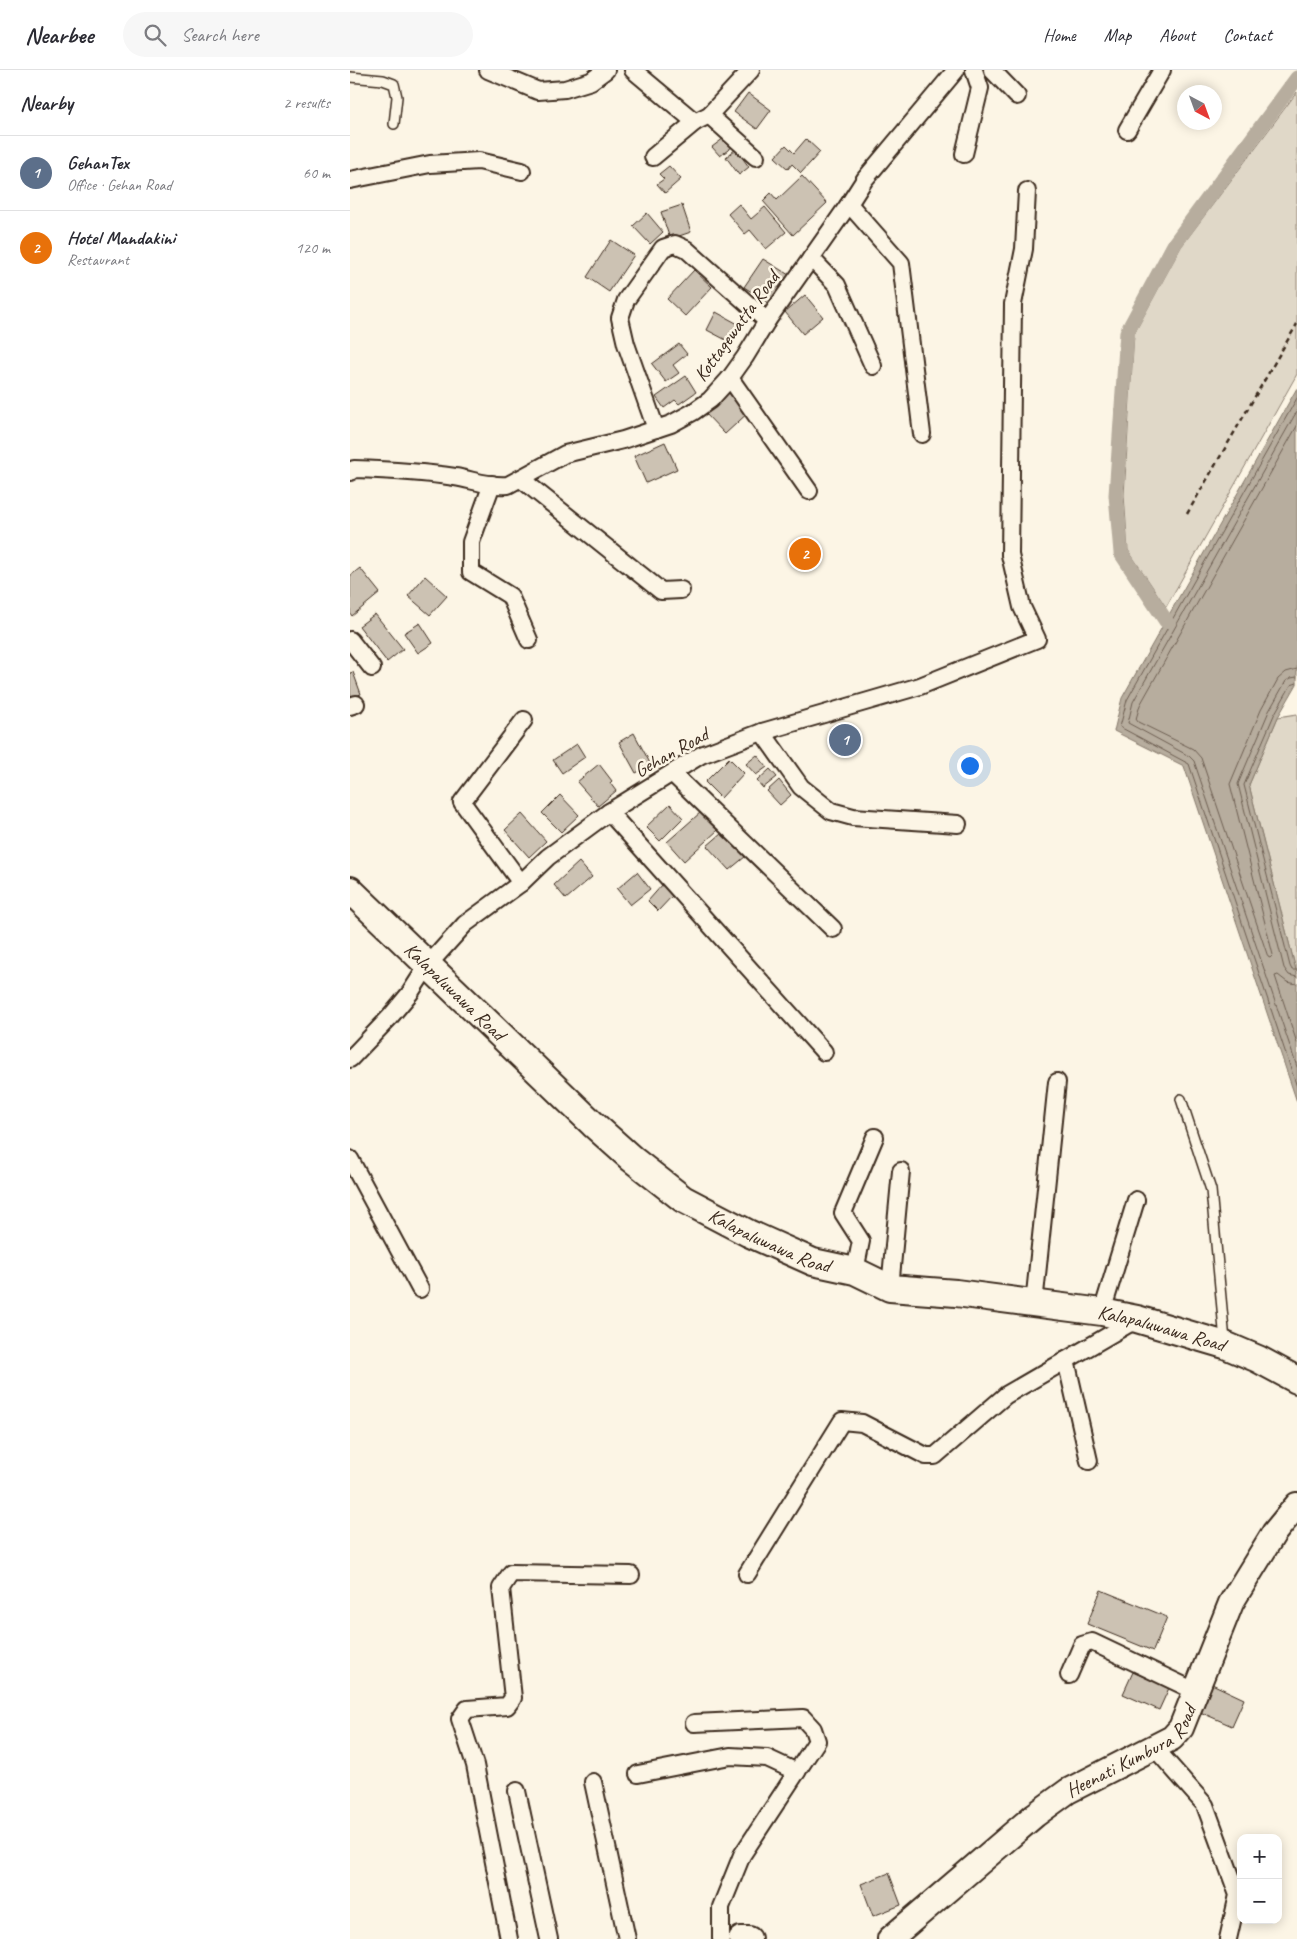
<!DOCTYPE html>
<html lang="en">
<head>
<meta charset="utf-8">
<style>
	body { margin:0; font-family:Caveat,sans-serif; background:#f7f7f7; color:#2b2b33 }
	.controls { position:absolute; right:15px; bottom:15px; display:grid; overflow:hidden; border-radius:10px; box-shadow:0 2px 12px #0003 }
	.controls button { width:45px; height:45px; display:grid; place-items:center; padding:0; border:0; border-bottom:1px solid #e1e1e2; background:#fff; color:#2b2b33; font:25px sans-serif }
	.compass { position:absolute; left:827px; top:15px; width:45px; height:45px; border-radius:50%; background:#fff; box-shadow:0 2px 12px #0003; rotate:139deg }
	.you { position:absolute; left:619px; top:695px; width:18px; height:18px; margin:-12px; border:4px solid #fff; border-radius:50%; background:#1a73e8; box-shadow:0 0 0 8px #1a73e833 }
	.badge { display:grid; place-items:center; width:32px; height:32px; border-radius:50%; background:#111827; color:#fff; font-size:16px; font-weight:700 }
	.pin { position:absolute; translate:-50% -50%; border:2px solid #fff; box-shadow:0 1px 5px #0006 }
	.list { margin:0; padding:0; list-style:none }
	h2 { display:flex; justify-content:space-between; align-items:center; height:65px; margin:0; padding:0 20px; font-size:21px }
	h2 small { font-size:16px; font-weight:400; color:#7c7c81 }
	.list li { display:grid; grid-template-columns:32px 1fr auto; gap:15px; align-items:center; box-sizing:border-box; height:75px; padding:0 20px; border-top:1px solid #e1e1e2 }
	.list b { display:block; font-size:19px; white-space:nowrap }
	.list p { margin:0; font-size:16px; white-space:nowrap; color:#7c7c81 }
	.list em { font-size:16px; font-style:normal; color:#7c7c81 }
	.icon { flex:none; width:28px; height:28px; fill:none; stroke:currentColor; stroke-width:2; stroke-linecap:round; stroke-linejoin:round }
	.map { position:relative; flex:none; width:947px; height:1869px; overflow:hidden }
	header { display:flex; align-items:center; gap:30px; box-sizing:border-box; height:70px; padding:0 25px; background:#fff; border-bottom:1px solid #e1e1e2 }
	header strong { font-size:24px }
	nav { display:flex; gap:28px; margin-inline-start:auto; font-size:18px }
	.search { width:350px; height:45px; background:#f7f7f7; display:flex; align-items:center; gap:12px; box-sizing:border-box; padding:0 18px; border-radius:28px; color:#7c7c81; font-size:19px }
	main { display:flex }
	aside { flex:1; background:#fff }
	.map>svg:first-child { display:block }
	.green { fill:#e0d8c8; stroke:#8e8173 }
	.water { fill:#b7ad9e; stroke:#85796b }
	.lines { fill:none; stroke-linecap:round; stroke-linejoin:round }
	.shore { stroke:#6d5e51; stroke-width:1 }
	.canal { stroke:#b7ad9e; stroke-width:15 }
	.building { fill:#ccc2b3; stroke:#3b2a1e }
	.lane-casing { stroke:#3b2a1e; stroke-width:12 }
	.street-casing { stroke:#3b2a1e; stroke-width:20 }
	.secondary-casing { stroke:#3b2a1e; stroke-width:28 }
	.primary-casing { stroke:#3b2a1e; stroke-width:30 }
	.path { stroke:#3b2a1e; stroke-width:2.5; stroke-dasharray:5 4; stroke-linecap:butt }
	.lane { stroke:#fcf5e5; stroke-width:9 }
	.street { stroke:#fcf5e5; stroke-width:16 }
	.secondary { stroke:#fcf5e5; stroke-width:24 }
	.primary { stroke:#fcf5e5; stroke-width:26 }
	.labels { text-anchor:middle; stroke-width:5; stroke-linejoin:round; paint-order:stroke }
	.street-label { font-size:20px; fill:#3b2a1e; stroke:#fcf5e5 }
</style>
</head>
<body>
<header>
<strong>Nearbee</strong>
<div class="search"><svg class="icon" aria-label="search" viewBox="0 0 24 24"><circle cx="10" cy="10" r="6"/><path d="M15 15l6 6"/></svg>Search here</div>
<nav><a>Home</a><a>Map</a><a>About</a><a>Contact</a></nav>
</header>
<main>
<aside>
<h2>Nearby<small>2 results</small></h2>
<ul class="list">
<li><span class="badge" style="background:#5c6f8a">1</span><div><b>GehanTex</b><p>Office · Gehan Road</p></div><em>60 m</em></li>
<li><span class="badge" style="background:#e8710a">2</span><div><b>Hotel Mandakini</b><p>Restaurant</p></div><em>120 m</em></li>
</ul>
</aside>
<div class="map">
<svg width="947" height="1869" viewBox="0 0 947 1869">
	<rect width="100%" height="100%" fill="#fcf5e5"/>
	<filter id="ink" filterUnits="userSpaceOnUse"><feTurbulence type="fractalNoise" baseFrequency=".02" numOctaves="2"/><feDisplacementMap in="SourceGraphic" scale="10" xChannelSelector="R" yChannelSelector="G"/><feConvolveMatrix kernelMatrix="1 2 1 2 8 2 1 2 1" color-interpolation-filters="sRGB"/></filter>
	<g filter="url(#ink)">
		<g class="green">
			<polygon points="947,22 947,304 816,537 778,480 774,425 784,264 831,177"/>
			<polygon points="947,644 947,904 899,715 928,647"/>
		</g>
		<polygon class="water" points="947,318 947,614 928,647 899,715 947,904 947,1032 834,696 764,661 772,628"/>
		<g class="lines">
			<g class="shore">
				<polyline points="947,328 777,630 770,657 839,694 947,1017"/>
				<polyline points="947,341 783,632 778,653 839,686 844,691 947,997"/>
				<polyline points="947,356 790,635 786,649 788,652 843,679 851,688 918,887 920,888 923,885 880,714 911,640 928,609 936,602 947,599"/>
				<polyline points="947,607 941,608 936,611 919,641 888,714 934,898 939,905 947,907"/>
				<polyline points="947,613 941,615 924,645 894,715 940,896 942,900 947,900"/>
				<polyline points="947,914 937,912 928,905 925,906 947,973"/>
			</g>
			<polyline class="canal" points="816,551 771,483 766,425 777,262 825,173 947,8"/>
		</g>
		<g class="building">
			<polygon points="398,23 421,40 407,59 384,42"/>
			<polygon points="374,68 382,77 370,86 362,77"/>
			<polygon points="456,69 470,82 451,103 442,94 438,99 425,87 436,75 444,83"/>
			<polygon points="386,79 399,97 389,105 376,87"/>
			<polygon points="319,96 331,109 315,123 307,114 314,109 309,104"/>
			<polygon points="452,106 477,133 443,165 413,131 421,123 427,130"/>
			<polygon points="389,134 401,149 415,137 436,162 416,179 400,160 395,164 378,144"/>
			<polygon points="332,135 341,162 320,169 311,142"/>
			<polygon points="297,143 313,162 300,174 283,156"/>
			<polygon points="261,170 284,185 259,222 237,207"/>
			<polygon points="413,189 439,205 420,234 394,217"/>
			<polygon points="344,200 362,217 335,246 317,229"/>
			<polygon points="455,225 473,247 453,264 435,242"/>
			<polygon points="366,242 388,254 378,271 357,260"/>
			<polygon points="329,274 337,284 323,295 329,303 316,312 302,294"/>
			<polygon points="336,306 346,322 329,334 325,330 314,338 306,327"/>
			<polygon points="380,320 400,341 375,364 355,343"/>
			<polygon points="315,372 327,399 296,413 284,386"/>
			<polygon points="10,498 30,523 2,546 0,543 0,506"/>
			<polygon points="75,506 97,526 80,545 58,526"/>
			<polygon points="25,544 53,579 37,592 9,556"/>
			<polygon points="70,553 83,573 68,583 54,563"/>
			<polygon points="3,602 11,624 0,628 0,603"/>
			<polygon points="284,663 301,695 286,703 269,672"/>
			<polygon points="227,674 235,687 212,703 203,690"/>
			<polygon points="407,685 417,697 406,705 396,694"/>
			<polygon points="379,688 394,703 371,728 355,712"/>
			<polygon points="249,694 262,711 260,713 266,721 248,736 227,712"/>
			<polygon points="420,699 427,707 413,718 407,711"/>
			<polygon points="429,710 441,725 430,735 417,721"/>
			<polygon points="210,725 229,745 211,762 192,743"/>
			<polygon points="320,734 333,748 310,771 296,757"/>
			<polygon points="351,742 368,760 334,791 317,772"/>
			<polygon points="172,744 196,771 179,787 155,760"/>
			<polygon points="379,757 401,782 379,800 357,776"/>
			<polygon points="229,792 242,807 216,829 204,815"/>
			<polygon points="287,802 300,819 280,835 267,819"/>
			<polygon points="313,814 324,824 308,841 298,831"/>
			<polygon points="751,1520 817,1547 803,1581 737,1554"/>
			<polygon points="783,1602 819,1618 809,1640 773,1624"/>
			<polygon points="862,1614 894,1629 882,1656 850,1642"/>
			<polygon points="539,1803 551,1835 523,1846 511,1814"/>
		</g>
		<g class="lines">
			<g class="lane-casing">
				<g id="lane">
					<polyline points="0,7 33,10 44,14 47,27 44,54"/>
					<polyline points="831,1029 861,1120 875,1271"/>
				</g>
			</g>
			<g class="street-casing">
				<g id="street">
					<polyline points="138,0 188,21 215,19 241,11 256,0"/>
					<polyline points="283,0 345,52 359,45 401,0"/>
					<polyline points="642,0 667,26"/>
					<polyline points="359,45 406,87"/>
					<polyline points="777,60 812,0"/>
					<polyline points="614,84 630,18 624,0"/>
					<polyline points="303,87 345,52"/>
					<polyline points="0,110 80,94 129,91 172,101"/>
					<polyline points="499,134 551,193 572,364"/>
					<polyline points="461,188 487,215 523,296"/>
					<polyline points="380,308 459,421"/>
					<polyline points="306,359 276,274 270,248 276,230 313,178 325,174 336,179 417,251"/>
					<path d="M 0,402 L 4,399 C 37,400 72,402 105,407 C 123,410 140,417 158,415 L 215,384 L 273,370 L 321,354 L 343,342 L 360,330 L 380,308 L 395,287 L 417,251 L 499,134 L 515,109 L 606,0"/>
					<polyline points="171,409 311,521 331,520"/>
					<polyline points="142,414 121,472 121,502 160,526 179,570"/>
					<polyline points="0,570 22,598"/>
					<polyline points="0,636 6,634"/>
					<polyline points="412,662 451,717 481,741 503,747 608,754"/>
					<polyline points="323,704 483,859"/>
					<polyline points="259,742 474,982"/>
					<polyline points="171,813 112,732 174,650"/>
					<polyline points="0,989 40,947 60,923 78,895 115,854 171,813 198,787 259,742 351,685 412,662 570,616 687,569 672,537 660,485 663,234 674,179 677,121"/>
					<polyline points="0,1089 70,1219"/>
					<polyline points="505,1201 511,1171 493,1143 525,1067"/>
					<polyline points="540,1218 551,1101"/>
					<polyline points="684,1234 707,1012"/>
					<polyline points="752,1242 786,1130"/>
					<polyline points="716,1290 739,1391"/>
					<polyline points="397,1504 492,1351 512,1353 576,1386 585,1386 656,1325 787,1249"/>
					<polyline points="719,1605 732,1575 742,1572 847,1622"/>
					<polyline points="344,1653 453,1648 463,1659 467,1671 392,1785 371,1837 371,1869"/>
					<polyline points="803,1676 855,1735 888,1825 878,1869"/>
					<polyline points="288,1704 380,1686 417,1688 447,1702"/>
					<polyline points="243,1712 277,1869"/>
					<polyline points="167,1721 199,1869"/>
					<polyline points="159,1869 125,1695 110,1649 117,1639 157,1636 163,1628 151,1518 161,1503 281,1505"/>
				</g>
			</g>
			<g class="secondary-casing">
				<g id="secondary">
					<polyline points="391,1869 399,1869"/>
					<path id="s1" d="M 540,1869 L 685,1745 L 718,1721 L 822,1668 L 831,1658 L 881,1533 L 924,1463 L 947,1435"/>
				</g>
			</g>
			<g class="primary-casing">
				<g id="primary">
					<path id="s2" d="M 0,820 L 243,1054 L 282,1089 L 333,1129 L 398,1163 L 463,1192 L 505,1201 L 540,1218 L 606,1223 L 752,1242 L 787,1249 L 875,1275 L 908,1289 L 947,1310"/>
				</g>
			</g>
			<polyline class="path" points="837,444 947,254"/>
			<use href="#lane" class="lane"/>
			<use href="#street" class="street"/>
			<use href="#secondary" class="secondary"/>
			<use href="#primary" class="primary"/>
		</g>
	</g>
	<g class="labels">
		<g class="street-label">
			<text transform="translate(386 256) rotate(-54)" y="7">Kottagewatta Road</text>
			<text transform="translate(321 682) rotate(-29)" y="7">Gehan Road</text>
			<text dy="7" stroke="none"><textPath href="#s2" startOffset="146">Kalapaluwawa Road</textPath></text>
			<text dy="7" stroke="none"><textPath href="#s2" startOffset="551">Kalapaluwawa Road</textPath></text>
			<text dy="7" stroke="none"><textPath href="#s2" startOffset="956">Kalapaluwawa Road</textPath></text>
			<text dy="7" stroke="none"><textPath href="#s1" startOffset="308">Heenati Kumbura Road</textPath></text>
		</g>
	</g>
</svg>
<div class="controls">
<button>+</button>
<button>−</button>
</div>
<svg class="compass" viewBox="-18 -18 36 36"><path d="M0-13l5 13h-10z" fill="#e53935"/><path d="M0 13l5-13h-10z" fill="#7c7c81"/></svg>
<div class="you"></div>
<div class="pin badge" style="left:495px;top:670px;background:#5c6f8a">1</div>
<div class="pin badge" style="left:455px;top:484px;background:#e8710a">2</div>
</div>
</main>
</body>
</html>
